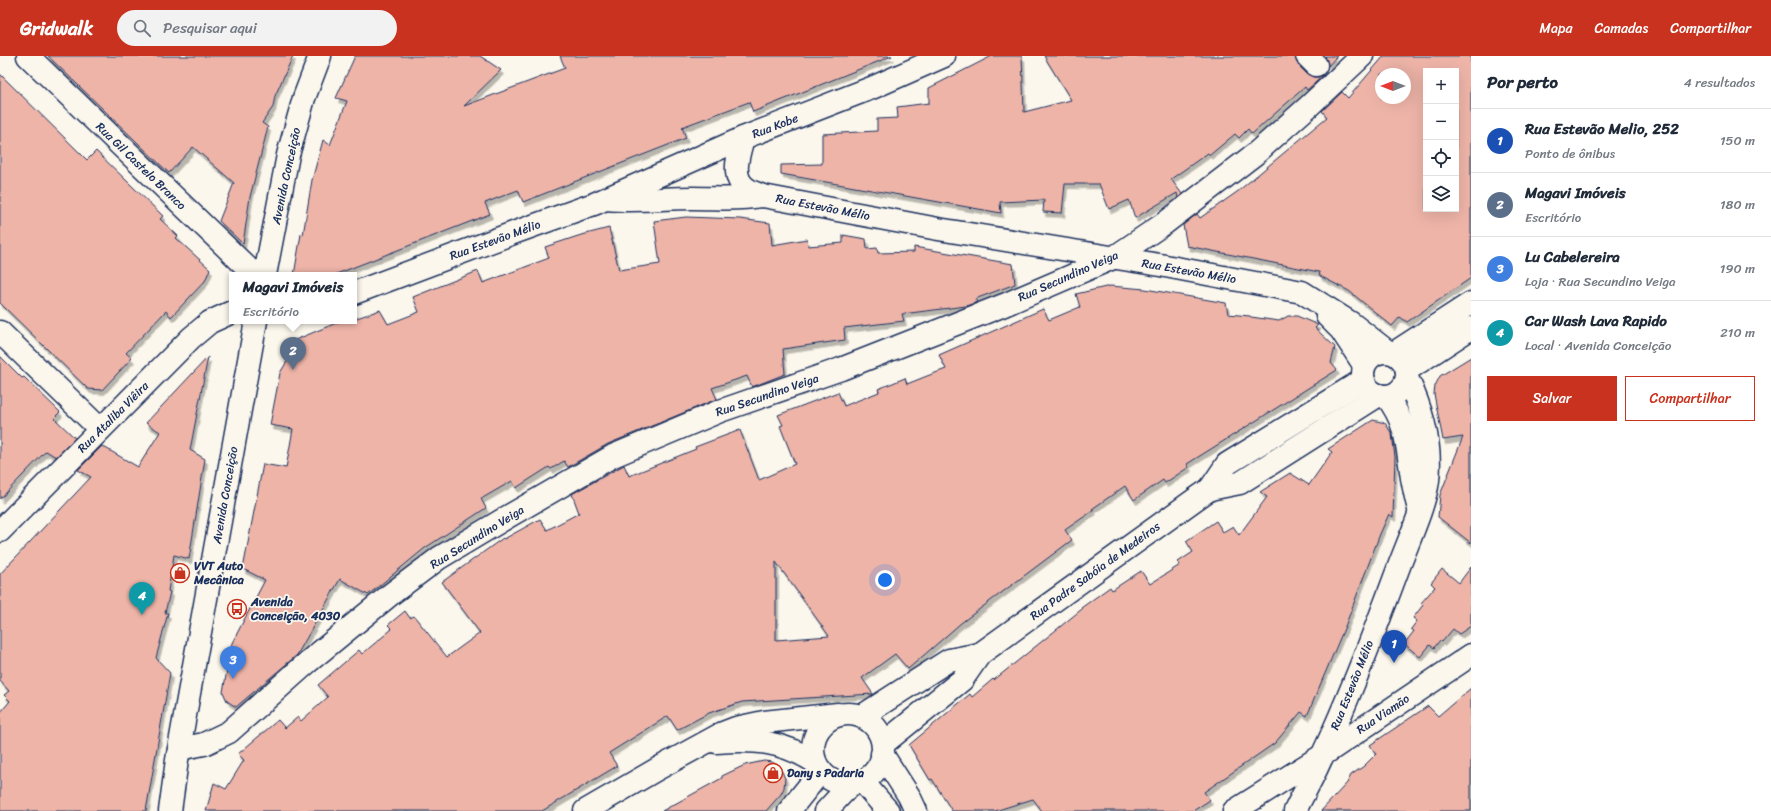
<!DOCTYPE html>
<html lang="pt">
<head>
<meta charset="utf-8">
<style>
	body { margin:0; font-family:Sriracha,sans-serif; background:#f2f2f3; color:#1f2937 }
	.controls { position:absolute; right:12px; top:12px; display:grid; overflow:hidden; border-radius:0px; box-shadow:0 4px 16px #0002 }
	.controls button { width:36px; height:36px; display:grid; place-items:center; padding:0; border:0; border-bottom:1px solid #e0e1e3; background:#fff; color:#1f2937; font:20px sans-serif }
	.compass { position:absolute; left:1375px; top:12px; width:36px; height:36px; border-radius:50%; background:#fff; box-shadow:0 4px 16px #0002; rotate:270deg }
	.you { position:absolute; left:885px; top:524px; width:14px; height:14px; margin:-10px; border:3px solid #fff; border-radius:50%; background:#1a73e8; box-shadow:0 0 0 6px #1a73e833 }
	.badge { display:grid; place-items:center; width:26px; height:26px; border-radius:50%; background:#c8321e; color:#fff; font-size:13px; font-weight:700 }
	.pin { position:absolute; translate:-50% -33px; filter:drop-shadow(0 1px 2px #0008) }
	.pin::after { content:''; position:absolute; top:21px; width:14px; height:12px; background:inherit; clip-path:polygon(0 0,100% 0,50% 100%) }
	.popup { position:absolute; left:229px; top:216px; width:128px; height:52px; box-sizing:border-box; display:grid; place-content:center; border-radius:0px; background:#fff; filter:drop-shadow(0 1px 3px #0005); font-size:13px; white-space:nowrap; color:#747a83 }
	.popup b { font-size:15px; color:#1f2937 }
	.popup::after { content:''; position:absolute; left:50%; top:100%; margin-left:-8px; border:8px solid transparent; border-top-color:#fff }
	.list { margin:0; padding:0; list-style:none }
	h2 { display:flex; justify-content:space-between; align-items:center; height:52px; margin:0; padding:0 16px; font-size:17px }
	h2 small { font-size:13px; font-weight:400; color:#747a83 }
	.list li { display:grid; grid-template-columns:26px 1fr auto; gap:12px; align-items:center; box-sizing:border-box; height:64px; padding:0 16px; border-top:1px solid #e0e1e3 }
	.list b { display:block; font-size:15px; white-space:nowrap }
	.list p { margin:0; font-size:13px; white-space:nowrap; color:#747a83 }
	.list em { font-size:13px; font-style:normal; color:#747a83 }
	.actions { display:flex; gap:8px; padding:12px 16px }
	.actions a { flex:1; padding:9px 0; border:1px solid #c8321e; border-radius:0px; text-align:center; font-size:14px; color:#c8321e }
	.actions .main { background:#c8321e; color:#fff }
	.icon { flex:none; width:22px; height:22px; fill:none; stroke:currentColor; stroke-width:2; stroke-linecap:round; stroke-linejoin:round }
	.map { position:relative; flex:none; width:1471px; height:755px; overflow:hidden }
	header { display:flex; align-items:center; gap:24px; box-sizing:border-box; height:56px; padding:0 20px; background:#c8321e; color:#fff }
	header strong { font-size:19px }
	nav { display:flex; gap:22px; margin-inline-start:auto; font-size:14px }
	.search { width:280px; height:36px; background:#f2f2f3; display:flex; align-items:center; gap:10px; box-sizing:border-box; padding:0 14px; border-radius:22px; color:#747a83; font-size:15px }
	main { display:flex }
	aside { flex:1; background:#fff }
	.map>svg:first-child { display:block }
	.building { fill:#eeb4a8; stroke:#1b2f5e; fill-rule:evenodd; filter:url(#shadow) }
	.lines { fill:none; stroke-linecap:round; stroke-linejoin:round }
	.minor-casing { stroke:#1b2f5e; stroke-width:25 }
	.major-casing { stroke:#1b2f5e; stroke-width:25 }
	.minor { stroke:#fbf7ec; stroke-width:22 }
	.major { stroke:#fbf7ec; stroke-width:22 }
	.labels { text-anchor:middle; stroke-width:3.5; stroke-linejoin:round; paint-order:stroke }
	.street-label { font-size:12px; fill:#1b2f5e; stroke:#fbf7ec }
	.poi-label { font-size:12px; font-weight:bold; fill:#1b2f5e; stroke:#fbf7ec; text-anchor:start }
</style>
</head>
<body>
<header>
<strong>Gridwalk</strong>
<div class="search"><svg class="icon" aria-label="search" viewBox="0 0 24 24"><circle cx="10" cy="10" r="6"/><path d="M15 15l6 6"/></svg>Pesquisar aqui</div>
<nav><a>Mapa</a><a>Camadas</a><a>Compartilhar</a></nav>
</header>
<main>
<div class="map">
<svg width="1471" height="755" viewBox="0 0 1471 755">
	<defs>
		<filter id="shadow"><feDropShadow dx="2.5" dy="4.5" stdDeviation="0" flood-color="#0004"/></filter>
	</defs>
	<rect width="100%" height="100%" fill="#fbf7ec"/>
	<filter id="ink" filterUnits="userSpaceOnUse"><feTurbulence type="fractalNoise" baseFrequency=".025" numOctaves="2"/><feDisplacementMap in="SourceGraphic" scale="8" xChannelSelector="R" yChannelSelector="G"/><feConvolveMatrix kernelMatrix="1 2 1 2 8 2 1 2 1" color-interpolation-filters="sRGB"/></filter>
	<g filter="url(#ink)">
		<g class="building">
			<polygon points="48,0 293,0 275,40 273,51 262,67 268,71 250,141 243,188 219,165 234,127 193,91 169,117"/>
			<polygon points="355,0 480,0 501,14 464,50 565,12 560,0 892,0 753,56 749,46 682,71 686,82 523,146 518,134 485,147 490,158 334,219 294,219 301,178 303,179 312,124 323,84 330,89 347,45 336,42"/>
			<polygon points="992,0 1022,0 1024,56 1071,44 1044,0 1295,0 1298,9 1307,18 1313,21 1319,21 1324,19 1307,34 1305,31 1252,78 1248,73 1239,82 1235,78 1210,99 1208,97 1171,123 1182,138 1178,142 1177,137 1135,162 1129,144 1109,153 1099,128 1065,128 1062,157 1043,156 1044,144 1000,146 1001,157 781,118 781,109 822,108 822,78 877,75 877,63 898,62 897,51 929,47 929,32"/>
			<polygon points="1325,0 1337,0 1328,10"/>
			<path d="M 1384,0 L 1471,0 L 1471,222 L 1407,266 L 1400,261 L 1392,270 L 1349,235 L 1320,220 L 1319,216 L 1187,190 L 1183,169 L 1197,158 L 1200,162 L 1237,136 L 1327,61 L 1322,55 L 1342,36 L 1348,42 ZM 1426,15 L 1456,15 L 1456,153 L 1426,153 ZM 1381,18 L 1405,18 L 1405,42 L 1381,42 Z"/>
			<polygon points="0,18 87,104 96,95 163,160 160,163 178,180 176,182 210,213 205,225 171,261 166,255 126,297 132,302 102,334 88,333 0,247"/>
			<polygon points="686,161 740,163 770,167 772,189 807,183 808,190 843,187 843,179 866,183 867,193 877,192 878,197 914,196 914,191 1013,208 1015,228 975,243 977,246 966,250 902,258 904,265 844,272 845,284 783,293 785,318 752,331 747,320 712,332 717,343 608,388 568,411 564,405 551,413 549,411 516,432 512,425 481,443 486,452 425,492 368,539 340,523 297,599 236,651 227,645 223,636 232,587 265,524 243,513 263,408 286,412 293,373 270,369 280,317 292,297 295,284 341,265 354,265 354,263 380,254 388,268 419,256 413,241 478,215 483,227 549,202 545,191 578,180 609,172 619,214 660,208 654,165"/>
			<path d="M 1110,230 L 1145,233 L 1226,247 L 1228,258 L 1250,260 L 1251,261 L 1279,265 L 1288,260 L 1297,260 L 1318,269 L 1315,272 L 1335,291 L 1331,307 L 1337,314 L 1187,408 L 1189,411 L 1165,427 L 1163,424 L 1134,444 L 1125,430 L 1092,453 L 1094,454 L 1065,474 L 1072,484 L 961,567 L 908,613 L 895,598 L 862,622 L 873,638 L 742,646 L 709,657 L 677,674 L 668,660 L 609,697 L 617,710 L 542,755 L 206,755 L 214,727 L 226,733 L 244,704 L 238,698 L 278,664 L 285,672 L 298,661 L 301,665 L 328,641 L 318,629 L 359,594 L 362,598 L 392,573 L 388,569 L 405,555 L 410,562 L 414,560 L 447,601 L 480,577 L 442,526 L 503,482 L 504,483 L 540,463 L 547,474 L 579,457 L 572,438 L 624,409 L 629,420 L 696,393 L 695,391 L 740,374 L 759,424 L 795,408 L 780,370 L 783,369 L 778,359 L 838,336 L 844,350 L 879,336 L 878,333 L 905,322 L 907,328 L 927,320 L 946,313 L 939,299 L 1043,253 L 1049,264 L 1080,251 L 1076,238 ZM 776,506 L 829,580 L 776,584 Z"/>
			<polygon points="0,300 22,322 24,321 60,356 54,362 75,382 56,401 46,395 0,443"/>
			<polygon points="208,301 190,394 205,403 189,503 174,499 168,535 170,536 165,557 168,557 156,602 170,617 146,755 0,755 0,657 10,645 4,639 9,635 0,625 0,518 91,421 78,414 102,390 138,411 160,376 146,367"/>
			<polygon points="1471,301 1471,487 1438,461 1440,439 1463,381 1443,384 1434,338 1435,330 1440,320"/>
			<polygon points="1373,364 1385,367 1392,378 1395,401 1393,461 1389,458 1380,478 1346,568 1307,660 1301,656 1275,687 1204,736 1210,744 1193,755 1042,755 1033,743 995,755 952,755 932,723 930,724 909,689 970,638 972,641 993,623 994,624 1082,553 1081,552 1110,531 1112,534 1141,515 1150,528 1180,509 1178,506 1193,496 1186,485 1216,465 1223,476 1233,470 1239,479 1267,441 1260,436 1290,417 1309,429 1332,396 1328,393"/>
			<polygon points="1471,511 1471,570 1459,578 1453,573 1442,586 1440,584 1434,592 1430,589 1420,601 1404,588 1414,575 1411,573 1417,565 1413,562 1423,549 1421,547 1435,531 1431,527 1442,513 1459,527"/>
			<polygon points="1471,632 1471,755 1321,755 1347,727 1351,719 1364,710 1376,698 1370,689 1428,650 1438,660"/>
			<polygon points="764,705 772,706 779,710 785,722 784,732 781,738 766,755 662,755 722,722 722,720 745,709"/>
		</g>
		<g class="lines">
			<g class="minor-casing">
				<g id="minor">
					<polyline points="28,0 255,219"/>
					<polyline points="1307,0 1316,9"/>
					<path d="M 743,82 C 739,97 730,121 746,132 C 751,136 758,138 763,140"/>
					<path d="M 607,143 C 635,146 664,142 693,142 C 717,142 739,144 763,140 L 938,173 L 1160,209 L 1302,236 L 1351,267 L 1387,295"/>
					<polyline points="354,237 516,176 594,148 743,82 874,31 944,0"/>
					<polyline points="1327,260 1341,274 1364,309"/>
					<polyline points="0,276 100,373"/>
					<circle cx="1385" cy="318" r="22"/>
					<polyline points="1394,297 1471,247"/>
					<polyline points="1407,314 1471,272"/>
					<path d="M 1386,340 C 1407,366 1407,390 1412,422 C 1414,432 1416,443 1419,453"/>
					<polyline points="1210,433 1227,408 1363,324"/>
					<polyline points="0,475 191,282 210,266 232,256"/>
					<circle cx="848" cy="693" r="35"/>
					<polyline points="862,660 949,604 980,598"/>
					<path d="M 716,686 C 754,683 782,685 815,706"/>
					<polyline points="883,688 962,624 980,598 1197,442 1210,433 1240,427 1379,339"/>
					<polyline points="179,693 204,688 229,676 308,606 391,538 439,502 509,460 613,400 720,355 841,313 1004,249 1113,202 1165,167 1255,98 1309,50 1362,0"/>
					<polyline points="882,698 909,740 916,755"/>
					<polyline points="862,725 888,755"/>
					<polyline points="585,755 659,712 723,677 736,672 764,666 838,658"/>
					<polyline points="789,755 821,715"/>
					<polyline points="826,755 851,728"/>
					<polyline points="1234,755 1323,699 1471,599"/>
					<path d="M 1295,755 C 1304,736 1315,718 1323,698 C 1351,638 1375,575 1398,513 C 1407,488 1425,450 1428,424 C 1432,388 1422,353 1407,322"/>
				</g>
			</g>
			<g class="major-casing">
				<g id="major">
					<polyline points="265,219 288,99 304,42 320,0"/>
					<polyline points="170,755 177,704 256,265"/>
				</g>
			</g>
			<use href="#minor" class="minor"/>
			<use href="#major" class="major"/>
		</g>
	</g>
	<defs>
		<g id="shop-ring" transform="scale(1)"><circle r="9.5" fill="#fbf7ec" stroke="#c8321e" stroke-width="1.5"/><path d="M-5-2.5h2.3a2.7 3.5 0 0 1 5.4 0H5L5.5 6h-11ZM-1.5-2.5h3a1.5 2.3 0 0 0-3 0Z" fill="#c8321e"/></g>
		<g id="bus-ring" transform="scale(1)"><circle r="9.5" fill="#fbf7ec" stroke="#c8321e" stroke-width="1.5"/><path d="M-5-6H5V4H4V6H2V4H-2V6H-4V4H-5ZM-3.5-4V0h7V-4ZM-3.5 1.2v1.5H-2V1.2ZM2 1.2v1.5H3.5V1.2Z" fill="#c8321e"/></g>
	</defs>
	<g fill-rule="evenodd">
		<use href="#shop-ring" x="180" y="517"/>
		<use href="#bus-ring" x="237" y="553"/>
		<use href="#shop-ring" x="773" y="717"/>
	</g>
	<g class="labels">
		<g class="street-label">
			<text transform="translate(775 70) rotate(-21)" y="4">Rua Kobe</text>
			<text transform="translate(141 110) rotate(44)" y="4">Rua Gil Castelo Branco</text>
			<text transform="translate(286 120) rotate(-78)" y="4">Avenida Conceição</text>
			<text transform="translate(823 151) rotate(11)" y="4">Rua Estevão Mélio</text>
			<text transform="translate(495 184) rotate(-20)" y="4">Rua Estevão Mélio</text>
			<text transform="translate(1189 215) rotate(10)" y="4">Rua Estevão Mélio</text>
			<text transform="translate(1068 220) rotate(-24)" y="4">Rua Secundino Veiga</text>
			<text transform="translate(767 339) rotate(-19)" y="4">Rua Secundino Veiga</text>
			<text transform="translate(113 361) rotate(-45)" y="4">Rua Ataliba Viêira</text>
			<text transform="translate(225 439) rotate(-80)" y="4">Avenida Conceição</text>
			<text transform="translate(477 481) rotate(-32)" y="4">Rua Secundino Veiga</text>
			<text transform="translate(1095 515) rotate(-36)" y="4">Rua Padre Sabóia de Medeiros</text>
			<text transform="translate(1352 629) rotate(-68)" y="4">Rua Estevão Mélio</text>
			<text transform="translate(1383 658) rotate(-34)" y="4">Rua Viamão</text>
		</g>
		<g class="poi-label">
			<text x="194" y="514">VVT Auto<tspan x="194" dy="14">Mecânica</tspan></text>
			<text x="251" y="550">Avenida<tspan x="251" dy="14">Conceição, 4030</tspan></text>
			<text x="787" y="721">Dany s Padaria</text>
		</g>
	</g>
</svg>
<div class="controls">
<button>+</button>
<button>−</button>
<button><svg class="icon" aria-label="locate" viewBox="0 0 24 24"><circle cx="12" cy="12" r="6"/><path d="M12 2v4M12 18v4M2 12h4M18 12h4"/></svg></button>
<button><svg class="icon" aria-label="layers" viewBox="0 0 24 24"><path d="M12 4l9 5-9 5-9-5zM3 14l9 5 9-5"/></svg></button>
</div>
<svg class="compass" viewBox="-18 -18 36 36"><path d="M0-13l5 13h-10z" fill="#e53935"/><path d="M0 13l5-13h-10z" fill="#747a83"/></svg>
<div class="you"></div>
<div class="pin badge" style="left:1394px;top:607px;background:#1a4fb4">1</div>
<div class="pin badge" style="left:293px;top:314px;background:#5c6f8a">2</div>
<div class="popup"><b>Magavi Imóveis</b>Escritório</div>
<div class="pin badge" style="left:233px;top:623px;background:#3f7fe0">3</div>
<div class="pin badge" style="left:142px;top:559px;background:#0f9aa8">4</div>
</div>
<aside>
<h2>Por perto<small>4 resultados</small></h2>
<ul class="list">
<li><span class="badge" style="background:#1a4fb4">1</span><div><b>Rua Estevão Melio, 252</b><p>Ponto de ônibus</p></div><em>150 m</em></li>
<li><span class="badge" style="background:#5c6f8a">2</span><div><b>Magavi Imóveis</b><p>Escritório</p></div><em>180 m</em></li>
<li><span class="badge" style="background:#3f7fe0">3</span><div><b>Lu Cabelereira</b><p>Loja · Rua Secundino Veiga</p></div><em>190 m</em></li>
<li><span class="badge" style="background:#0f9aa8">4</span><div><b>Car Wash Lava Rapido</b><p>Local · Avenida Conceição</p></div><em>210 m</em></li>
</ul>
<div class="actions"><a class="main">Salvar</a><a>Compartilhar</a></div>
</aside>
</main>
</body>
</html>
